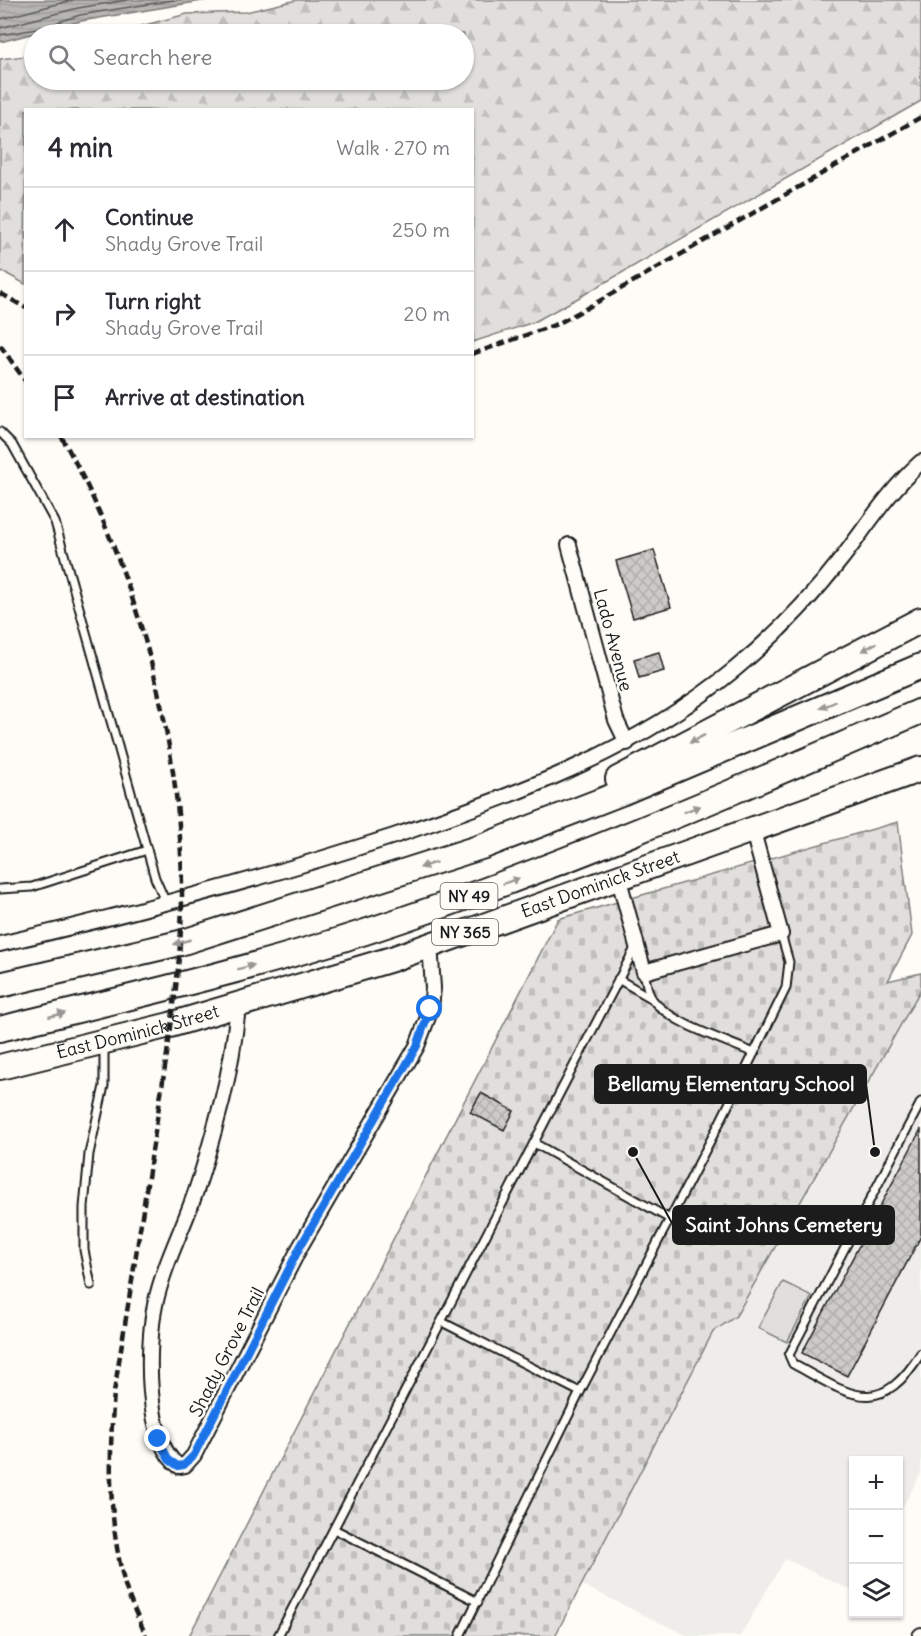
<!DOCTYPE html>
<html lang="en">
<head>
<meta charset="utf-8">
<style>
	body { margin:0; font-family:Delius,sans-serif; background:#f2f2f3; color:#2b2b33 }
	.controls { position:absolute; right:18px; bottom:18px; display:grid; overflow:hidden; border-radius:0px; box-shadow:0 2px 4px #0004 }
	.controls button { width:54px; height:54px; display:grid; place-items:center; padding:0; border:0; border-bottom:2px solid #e1e1e2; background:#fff; color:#2b2b33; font:30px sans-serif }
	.stop { position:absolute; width:18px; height:18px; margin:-14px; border:4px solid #1a73e8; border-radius:50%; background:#fff }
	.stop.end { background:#1a73e8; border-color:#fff; box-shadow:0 2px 6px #0008 }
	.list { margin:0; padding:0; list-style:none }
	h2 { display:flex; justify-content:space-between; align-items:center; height:78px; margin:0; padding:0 24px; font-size:26px }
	h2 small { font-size:20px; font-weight:400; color:#7c7c81 }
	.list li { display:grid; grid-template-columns:39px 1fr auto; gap:18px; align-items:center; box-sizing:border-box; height:84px; padding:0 24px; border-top:2px solid #e1e1e2 }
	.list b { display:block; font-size:22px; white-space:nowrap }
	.list p { margin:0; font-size:20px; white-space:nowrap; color:#7c7c81 }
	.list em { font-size:20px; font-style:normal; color:#7c7c81 }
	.icon { flex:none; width:33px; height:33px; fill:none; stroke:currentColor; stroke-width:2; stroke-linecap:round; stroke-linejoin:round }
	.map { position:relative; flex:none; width:921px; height:1636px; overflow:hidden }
	.search { position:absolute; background:#fff; box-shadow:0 2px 4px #0004; left:24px; top:24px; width:450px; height:66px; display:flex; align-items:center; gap:15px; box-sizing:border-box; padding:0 21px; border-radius:33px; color:#7c7c81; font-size:22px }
	.panel { position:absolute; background:#fff; box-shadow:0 2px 4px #0004; left:24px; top:108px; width:450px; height:330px; border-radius:0px }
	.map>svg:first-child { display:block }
	.built { fill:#eeede9 }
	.forest { fill:url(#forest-firs); stroke:#7e7e7c; stroke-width:1.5 }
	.cemetery { fill:url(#cemetery-stones); stroke:#7e7e7c; stroke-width:1.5 }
	.pitch { fill:#e0dfdb; stroke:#7e7e7c; stroke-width:1.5 }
	.water { fill:url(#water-rules); stroke:#797876; stroke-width:1.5 }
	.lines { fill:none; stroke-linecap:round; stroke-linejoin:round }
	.shore { stroke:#5a5a58; stroke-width:1.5 }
	.building { fill:url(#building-cross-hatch); stroke:#1c1c1c; stroke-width:1.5 }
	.lane-casing { stroke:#1c1c1c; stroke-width:11 }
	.street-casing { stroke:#1c1c1c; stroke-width:18 }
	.highway-casing { stroke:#1c1c1c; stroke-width:28 }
	.lane { stroke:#fdfcf7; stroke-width:7 }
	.street { stroke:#fdfcf7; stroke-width:14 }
	.highway { stroke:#fdfcf7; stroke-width:24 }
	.rail { stroke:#1c1c1c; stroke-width:4.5; stroke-dasharray:9 4.5; stroke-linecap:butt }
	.oneway { fill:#989794 }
	.route { stroke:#1a73e8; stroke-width:8 }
	.labels { text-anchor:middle; stroke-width:5; stroke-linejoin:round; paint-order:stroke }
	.shield { fill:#fdfcf7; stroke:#605f5e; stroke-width:1.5 }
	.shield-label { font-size:16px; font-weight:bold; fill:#1c1c1c }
	.street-label { font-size:18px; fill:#1c1c1c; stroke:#fdfcf7 }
	.leader { fill:none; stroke:#1c1c1c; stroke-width:2 }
	.callout-dot { fill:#1c1c1c; stroke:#fdfcf7; stroke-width:2 }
	.callout { fill:#1c1c1c; stroke:#1c1c1c; stroke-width:2 }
	.callout-label { font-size:20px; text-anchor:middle; font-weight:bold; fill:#fff }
</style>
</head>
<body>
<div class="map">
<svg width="921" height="1636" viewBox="0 0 921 1636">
	<defs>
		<pattern id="forest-firs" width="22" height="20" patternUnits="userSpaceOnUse" patternTransform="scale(1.5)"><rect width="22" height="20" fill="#e0dfdb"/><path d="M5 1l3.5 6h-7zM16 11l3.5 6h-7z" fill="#c0bfbb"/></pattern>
		<pattern id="cemetery-stones" width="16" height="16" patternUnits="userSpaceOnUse" patternTransform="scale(1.5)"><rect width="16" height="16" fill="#e0dfdb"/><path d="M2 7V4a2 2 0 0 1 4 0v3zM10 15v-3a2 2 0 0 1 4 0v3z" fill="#c0bfbb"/></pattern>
		<pattern id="water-rules" width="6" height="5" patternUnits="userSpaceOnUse" patternTransform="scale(1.5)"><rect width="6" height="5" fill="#b7b6b2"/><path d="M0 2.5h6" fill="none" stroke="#9d9c98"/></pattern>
		<pattern id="building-cross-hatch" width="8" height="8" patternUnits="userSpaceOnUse" patternTransform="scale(1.5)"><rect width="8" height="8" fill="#cccbc8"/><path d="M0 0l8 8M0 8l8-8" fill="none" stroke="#afaeab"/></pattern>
	</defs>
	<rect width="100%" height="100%" fill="#fdfcf7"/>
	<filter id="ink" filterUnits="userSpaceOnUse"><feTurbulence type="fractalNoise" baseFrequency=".0167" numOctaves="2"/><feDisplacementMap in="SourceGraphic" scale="12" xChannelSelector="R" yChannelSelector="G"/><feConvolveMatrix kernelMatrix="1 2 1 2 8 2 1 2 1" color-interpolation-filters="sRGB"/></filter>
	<g filter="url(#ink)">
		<polygon class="built" points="921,989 921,1473 899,1514 898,1460 854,1460 853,1591 785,1559 740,1636 688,1636 582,1585 713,1332 736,1316"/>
		<polygon class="forest" points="297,0 921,0 921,101 578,298 534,322 473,342 472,110 26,110 25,284 0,270 0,59 34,55 34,80 464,80 464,34 111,34 187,14 246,12"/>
		<polygon class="cemetery" points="898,822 912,935 888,981 921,973 921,989 736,1316 713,1332 555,1636 189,1636 558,919"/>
		<polygon class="pitch" points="783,1282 812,1296 787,1342 758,1328"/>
		<polygon class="water" points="0,0 208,0 81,21 0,42"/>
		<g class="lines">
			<g class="shore">
				<polyline points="0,19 73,0"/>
				<polyline points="0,28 78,8 128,0"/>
				<polyline points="0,35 37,29 80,15 174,0"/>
			</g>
		</g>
		<g class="building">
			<polygon points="654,550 671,607 633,618 616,561"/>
			<polygon points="659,652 664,671 639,678 634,659"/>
			<polygon points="481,1093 514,1111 504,1130 470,1112"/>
			<polygon points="921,1129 921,1236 847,1376 802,1353"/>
		</g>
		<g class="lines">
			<g class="lane-casing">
				<g id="lane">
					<polyline points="0,432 12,444 55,522 155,878 166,903"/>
					<polyline points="0,889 32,887 147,850"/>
					<path d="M 644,972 C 646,980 647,992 652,999 C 671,1024 725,1040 754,1053"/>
					<polyline points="618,979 651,998"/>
					<path d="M 921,1102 L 789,1355 L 793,1364 C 849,1394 879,1421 921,1353"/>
					<polyline points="534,1143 670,1219"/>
					<polyline points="91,1285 84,1250 84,1207 89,1154 104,1086 104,1045"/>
					<polyline points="442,1322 580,1392"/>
					<polyline points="334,1529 478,1602"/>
					<polyline points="278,1636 636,946"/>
					<polyline points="460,1636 580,1392 720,1122 786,988 789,962 781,934"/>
				</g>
			</g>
			<g class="street-casing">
				<g id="street">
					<polyline points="569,545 616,720 627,743"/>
					<polyline points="618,876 644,972 781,934 752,828"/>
					<path d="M 0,944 C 133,913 265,878 394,836 C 516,795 635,752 735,669 C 774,637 812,597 843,557 C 868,524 890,490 921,462"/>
					<path d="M 238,1006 C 235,1039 230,1069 222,1101 C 213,1134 204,1170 192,1202 C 179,1237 163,1268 155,1305 C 147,1343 144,1442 179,1466 L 185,1465 L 194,1455 L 300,1247 L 417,1046 L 431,1009 L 433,988 L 430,944"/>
					<polyline points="920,1636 921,1635"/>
				</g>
			</g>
			<g class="highway-casing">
				<g id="highway">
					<polyline points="618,779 921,620"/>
					<polyline points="0,985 180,943 484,846 621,793 921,666"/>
					<path d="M 0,1029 C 122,999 245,971 365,932 C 555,870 738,790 921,711"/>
					<path id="s1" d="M 0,1067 L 170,1025 L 392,959 L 921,769"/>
				</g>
			</g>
			<use href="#lane" class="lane"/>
			<use href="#street" class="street"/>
			<use href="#highway" class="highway"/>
			<g class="rail">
				<polyline points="0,293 26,308"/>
				<polyline points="0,345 26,382"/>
				<polyline points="472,354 557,324 587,308 921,117"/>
				<path d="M 61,436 C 137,569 183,746 182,899 C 181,973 168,1047 157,1119 C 143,1210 129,1301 114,1392 C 109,1458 108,1521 125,1585 C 130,1602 139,1619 146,1636"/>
			</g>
		</g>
		<defs><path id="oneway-solid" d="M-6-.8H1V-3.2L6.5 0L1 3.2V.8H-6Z" transform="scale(1.5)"/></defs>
		<g class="oneway">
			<use href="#oneway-solid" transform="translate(869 647) rotate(152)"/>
			<use href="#oneway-solid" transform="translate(828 705) rotate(157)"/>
			<use href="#oneway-solid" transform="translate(697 739) rotate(153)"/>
			<use href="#oneway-solid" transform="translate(692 809) rotate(-22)"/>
			<use href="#oneway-solid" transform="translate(428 865) rotate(161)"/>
			<use href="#oneway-solid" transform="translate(511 881) rotate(-20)"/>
			<use href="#oneway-solid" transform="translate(182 942) rotate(164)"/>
			<use href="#oneway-solid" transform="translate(246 967) rotate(-15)"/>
			<use href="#oneway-solid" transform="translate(57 1015) rotate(-13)"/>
		</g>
	</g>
	<g class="lines" filter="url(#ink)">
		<polyline class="route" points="158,1439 169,1460 178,1466 184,1465 194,1455 300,1247 417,1046 430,1009"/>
	</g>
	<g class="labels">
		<g class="shield">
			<rect x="440.5" y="883" width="57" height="26" rx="4.5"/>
			<rect x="432" y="919" width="66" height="26" rx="4.5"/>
		</g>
		<g class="shield-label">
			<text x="469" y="902">NY 49</text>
			<text x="465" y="938">NY 365</text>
		</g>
		<g class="street-label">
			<text transform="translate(613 640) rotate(75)" y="6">Lado Avenue</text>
			<text dy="6" stroke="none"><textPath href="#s1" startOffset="628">East Dominick Street</textPath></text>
			<text dy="6" stroke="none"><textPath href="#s1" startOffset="142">East Dominick Street</textPath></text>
			<text transform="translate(227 1352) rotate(-63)" y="6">Shady Grove Trail</text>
		</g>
	</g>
	<path class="leader" d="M875 1152L866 1084M633 1152L673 1225"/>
	<g class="callout-dot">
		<circle cx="875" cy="1152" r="6"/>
		<circle cx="633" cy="1152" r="6"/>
	</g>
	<g class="callout">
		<rect x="595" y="1065" width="271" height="38" rx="6"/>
		<rect x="673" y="1206" width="221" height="38" rx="6"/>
	</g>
	<g class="callout-label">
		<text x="731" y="1091">Bellamy Elementary School</text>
		<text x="784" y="1232">Saint Johns Cemetery</text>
	</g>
</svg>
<div class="controls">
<button>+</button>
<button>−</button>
<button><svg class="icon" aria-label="layers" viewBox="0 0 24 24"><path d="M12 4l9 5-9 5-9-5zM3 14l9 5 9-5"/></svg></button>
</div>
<div class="stop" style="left:430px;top:1009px"></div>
<div class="stop end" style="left:158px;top:1439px"></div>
<div class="search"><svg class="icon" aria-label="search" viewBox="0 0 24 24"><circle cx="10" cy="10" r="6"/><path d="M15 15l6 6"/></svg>Search here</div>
<section class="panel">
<h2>4 min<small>Walk · 270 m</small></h2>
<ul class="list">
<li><svg class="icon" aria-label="ahead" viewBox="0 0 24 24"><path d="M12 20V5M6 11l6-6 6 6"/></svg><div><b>Continue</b><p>Shady Grove Trail</p></div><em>250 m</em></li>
<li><svg class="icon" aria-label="right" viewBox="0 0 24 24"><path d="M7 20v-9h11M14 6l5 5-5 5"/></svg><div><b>Turn right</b><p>Shady Grove Trail</p></div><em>20 m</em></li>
<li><svg class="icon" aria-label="arrive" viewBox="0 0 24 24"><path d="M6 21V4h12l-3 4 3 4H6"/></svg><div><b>Arrive at destination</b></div></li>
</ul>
</section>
</div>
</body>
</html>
